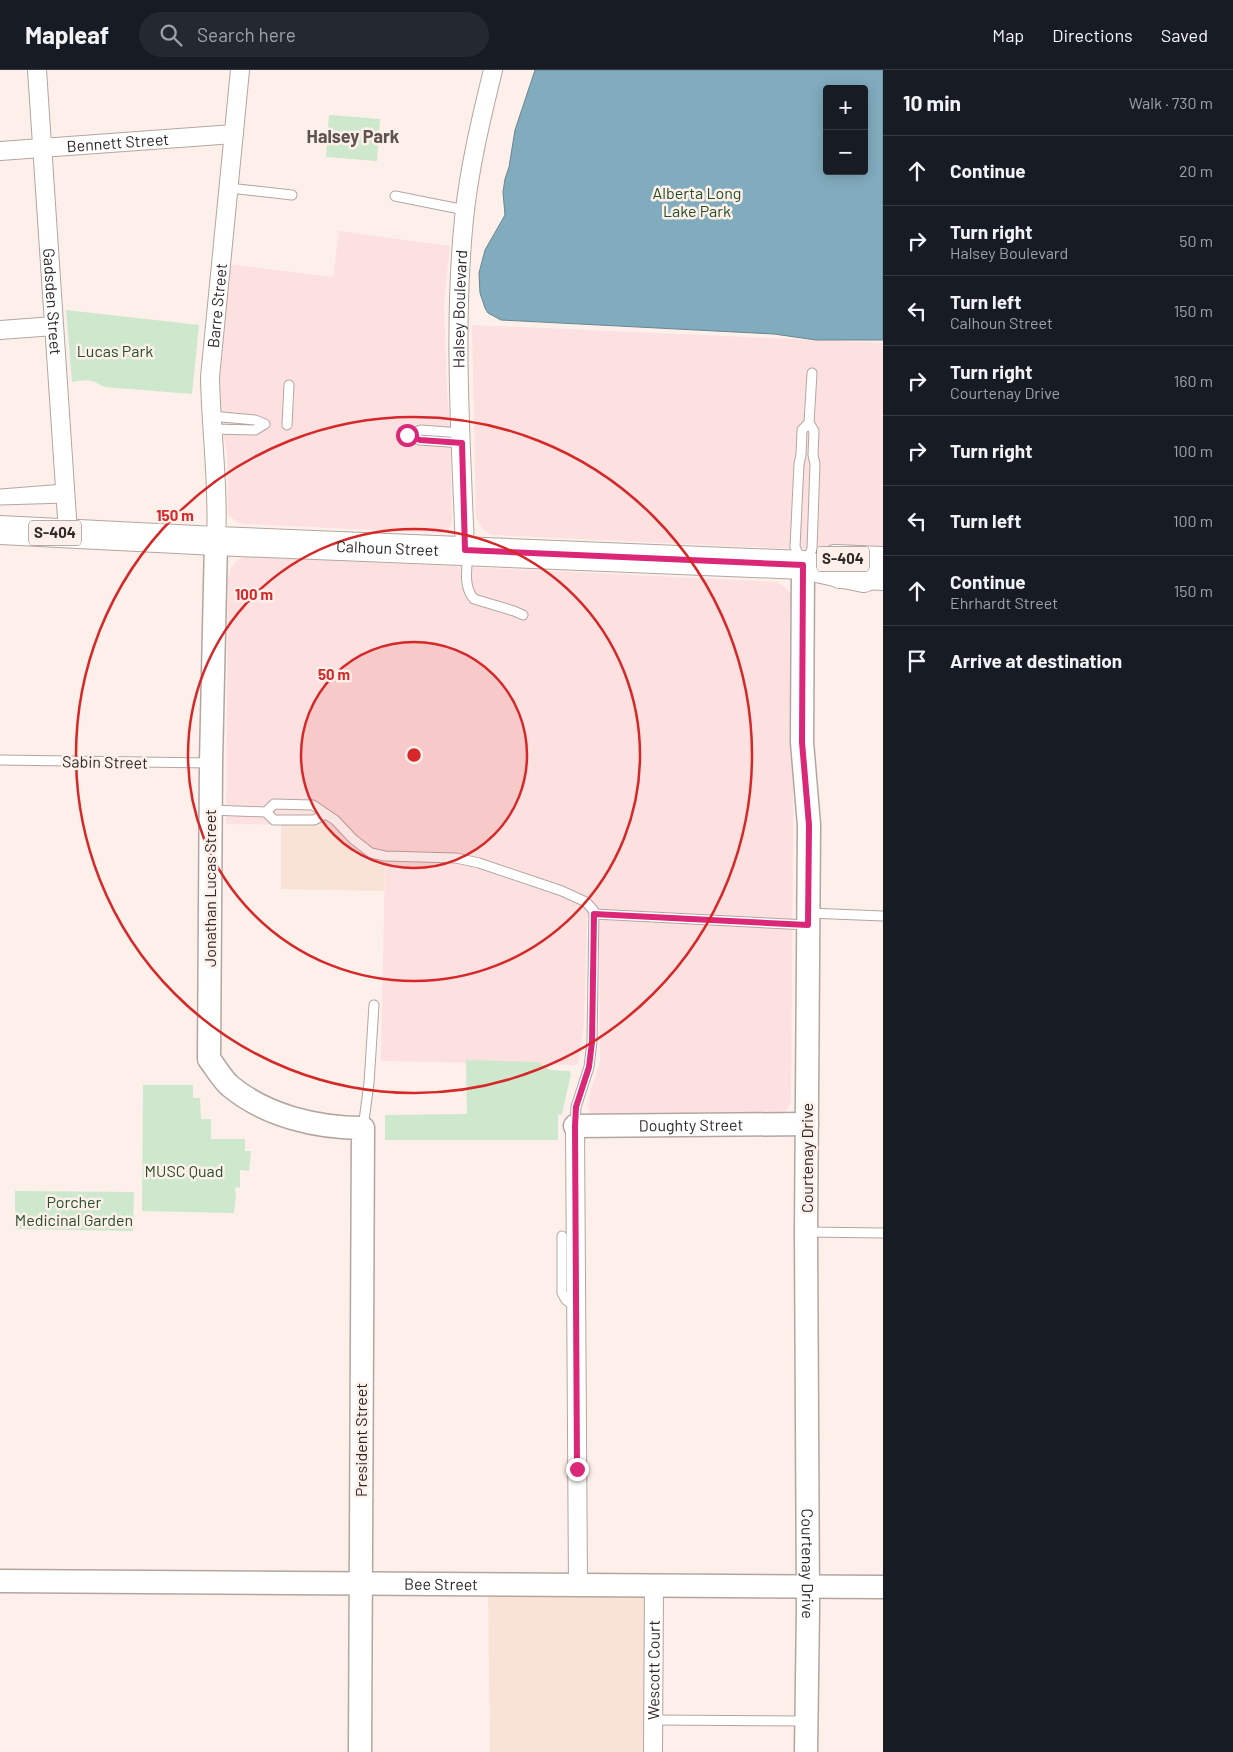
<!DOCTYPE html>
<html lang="en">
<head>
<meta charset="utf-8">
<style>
	body { margin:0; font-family:Barlow,sans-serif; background:#242831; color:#f1f3f6 }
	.controls { position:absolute; right:15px; top:15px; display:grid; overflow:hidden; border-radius:5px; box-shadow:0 2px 12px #0003 }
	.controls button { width:45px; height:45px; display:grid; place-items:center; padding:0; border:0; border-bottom:1px solid #363941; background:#171b24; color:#f1f3f6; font:25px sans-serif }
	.stop { position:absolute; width:15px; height:15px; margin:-11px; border:4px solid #db2777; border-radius:50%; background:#fff }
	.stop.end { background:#db2777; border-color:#fff; box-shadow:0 1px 5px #0008 }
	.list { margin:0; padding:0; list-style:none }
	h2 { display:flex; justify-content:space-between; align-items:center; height:65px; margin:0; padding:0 20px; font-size:21px }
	h2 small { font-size:16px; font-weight:400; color:#9ea1a6 }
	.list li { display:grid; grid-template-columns:32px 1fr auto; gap:15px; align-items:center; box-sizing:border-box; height:70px; padding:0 20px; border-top:1px solid #363941 }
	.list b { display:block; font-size:19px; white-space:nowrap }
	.list p { margin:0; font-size:16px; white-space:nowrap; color:#9ea1a6 }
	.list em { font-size:16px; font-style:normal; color:#9ea1a6 }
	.icon { flex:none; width:28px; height:28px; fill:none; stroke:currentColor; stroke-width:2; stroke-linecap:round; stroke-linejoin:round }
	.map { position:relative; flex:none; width:883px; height:1682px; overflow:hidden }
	header { display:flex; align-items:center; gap:30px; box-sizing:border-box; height:70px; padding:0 25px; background:#171b24; border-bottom:1px solid #363941 }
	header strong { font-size:24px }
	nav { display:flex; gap:28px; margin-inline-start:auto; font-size:18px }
	.search { width:350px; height:45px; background:#242831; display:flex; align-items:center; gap:12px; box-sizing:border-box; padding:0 18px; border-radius:28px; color:#9ea1a6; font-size:19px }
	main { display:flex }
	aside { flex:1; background:#171b24 }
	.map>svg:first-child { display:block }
	.industrial { fill:#f9e3d6 }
	.medical { fill:#fce1e0 }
	.green { fill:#cde8cc }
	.water { fill:#81acbe; stroke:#688591; fill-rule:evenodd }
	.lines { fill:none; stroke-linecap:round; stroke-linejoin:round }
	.service-casing { stroke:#b3a6a1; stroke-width:11 }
	.minor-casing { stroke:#b3a6a1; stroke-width:20 }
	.tertiary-casing { stroke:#b3a6a1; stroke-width:25 }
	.primary-casing { stroke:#b3a6a1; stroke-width:30 }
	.motorway-casing { stroke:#b3a6a1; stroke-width:30 }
	.service { stroke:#fff; stroke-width:9 }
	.minor { stroke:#fff; stroke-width:18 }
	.tertiary { stroke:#fff; stroke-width:22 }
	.primary { stroke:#fff; stroke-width:28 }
	.motorway { stroke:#fff; stroke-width:28 }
	.route { stroke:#db2777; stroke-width:6 }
	.ring { fill:none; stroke:#d62828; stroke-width:2.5 }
	.labels { text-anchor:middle; stroke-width:5; stroke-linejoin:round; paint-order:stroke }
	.shield { fill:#fdefe9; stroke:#6d6562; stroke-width:1 }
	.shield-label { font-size:15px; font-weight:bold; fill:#2f2a28 }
	.street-label { font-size:16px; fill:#2f2a28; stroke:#fdefe9 }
	.park-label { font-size:16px; fill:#245027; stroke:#fdefe9 }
	.neighbourhood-label { font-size:18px; font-weight:bold; fill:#5e534e; stroke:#fdefe9 }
	.centre { fill:#d62828; stroke:#fdefe9; stroke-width:2.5 }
	.ring-label { font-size:15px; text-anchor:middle; font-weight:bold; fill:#d62828; stroke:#fdefe9; stroke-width:5; stroke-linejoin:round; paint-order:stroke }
</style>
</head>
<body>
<header>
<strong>Mapleaf</strong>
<div class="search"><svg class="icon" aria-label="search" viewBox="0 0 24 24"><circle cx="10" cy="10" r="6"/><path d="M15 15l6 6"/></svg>Search here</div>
<nav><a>Map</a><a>Directions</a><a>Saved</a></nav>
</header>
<main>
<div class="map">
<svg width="883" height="1682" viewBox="0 0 883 1682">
	<rect width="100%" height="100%" fill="#fdefe9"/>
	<g class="industrial">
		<polygon points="281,755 328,755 368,791 385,792 384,821 281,819"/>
		<polygon points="488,1525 642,1526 646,1529 647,1682 490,1682"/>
	</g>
	<g class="medical">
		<polygon points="339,161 450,176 444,232 447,321 450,354 452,453 448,459 442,463 240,454 228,445 227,383 221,352 218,316 226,241 228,194 333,207"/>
		<polygon points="472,255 883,273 883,483 492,465 483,459 476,448"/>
		<polygon points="244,486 777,512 787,519 795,528 791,1031 785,1044 597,1047 591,1044 588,1036 591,1020 600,992 599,850 587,847 584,954 578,995 381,991 385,793 368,791 356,785 328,755 226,754 228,507 231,498 236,491"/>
	</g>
	<g class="green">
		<polygon points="329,45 380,49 377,91 326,87"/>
		<path d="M 66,240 L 199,255 L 192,324 L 105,317 C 89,309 90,309 72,312 Z"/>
		<polygon points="466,990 538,992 550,1000 569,1001 571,1004 562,1044 558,1045 558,1070 385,1070 385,1045 467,1044"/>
		<polygon points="143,1015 193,1015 193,1028 200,1028 201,1049 211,1049 211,1069 245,1069 245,1081 251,1081 249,1101 240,1100 240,1118 236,1117 235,1122 236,1123 234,1143 142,1141"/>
		<polygon points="15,1121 134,1122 133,1161 15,1159"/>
	</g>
	<path class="water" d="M 535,0 L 883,0 L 883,270 L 816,270 L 774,264 L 501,250 L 488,243 L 485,238 L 480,223 L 479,203 L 485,180 L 505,145 L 503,122 L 505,109 L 509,97 L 515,60 ZM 827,19 L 864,19 L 864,101 L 827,101 Z"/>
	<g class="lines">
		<g class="service-casing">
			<g id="service">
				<polyline points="229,118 292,125"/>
				<polyline points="395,126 465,140"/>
				<polyline points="211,346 255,350 265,354 255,360 212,359"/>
				<polyline points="287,355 289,315"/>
				<polyline points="461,363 421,360 407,365 420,370 462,373"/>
				<polyline points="0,424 65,419"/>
				<polyline points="0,430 66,428"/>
				<path d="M 468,483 C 467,498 463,517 474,529 L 514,541 L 523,545"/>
				<polyline points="801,490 795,477 799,394 801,385 802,360 809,353"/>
				<polyline points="805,493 812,479 815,394 813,385 814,361 809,353 812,303"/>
				<polyline points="0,690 211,693"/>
				<polyline points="211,740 266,742 274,750 314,750 326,744 313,735 274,734 266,742"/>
				<polyline points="326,744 335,750 353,769 371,783 385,786 456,788 479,793 562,821 586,832 594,841 592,972 589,997 576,1037 575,1056"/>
				<polyline points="808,843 883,846"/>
				<polyline points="594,844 808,855"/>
				<polyline points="363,1058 369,1013 374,935"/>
				<polyline points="806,1162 883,1163"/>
				<polyline points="562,1166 562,1223 566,1230 576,1237"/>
				<polyline points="653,1650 805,1651"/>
			</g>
		</g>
		<g class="minor-casing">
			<g id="minor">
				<path id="s1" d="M 37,0 L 68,463"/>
				<path id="s2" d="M 0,81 L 234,64"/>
				<polyline points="0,260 54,256"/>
				<path id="s3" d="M 216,471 C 219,416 211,362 210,307 L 240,0"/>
				<path id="s4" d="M 465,480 C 461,372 453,257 464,149 C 469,99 481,49 493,0"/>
				<polyline points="575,1056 578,1515"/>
				<path id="s5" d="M 653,1682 L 654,1516"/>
			</g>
		</g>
		<g class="tertiary-casing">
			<g id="tertiary">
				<path d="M 216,471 L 211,693 L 209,989 C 216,998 222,1009 230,1016 C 266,1046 317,1058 363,1058 L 360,1682"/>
				<path id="s6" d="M 803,495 L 802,672 L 809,755 L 806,1162 L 808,1538 L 806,1682"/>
				<path id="s7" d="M 575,1056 L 807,1054"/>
				<path id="s8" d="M 0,1511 L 883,1517"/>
			</g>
		</g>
		<g class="primary-casing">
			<g id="primary">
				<path id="s9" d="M 0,460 L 216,471 L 803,495 L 864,508"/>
				<polyline points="835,489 883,491"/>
			</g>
		</g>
		<g class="motorway-casing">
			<polyline id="motorway" points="840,504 883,506"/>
		</g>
		<use href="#service" class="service"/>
		<use href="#minor" class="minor"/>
		<use href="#tertiary" class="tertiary"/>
		<use href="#primary" class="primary"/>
		<use href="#motorway" class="motorway"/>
	</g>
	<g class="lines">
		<polyline class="route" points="407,365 420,370 462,373 465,480 803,495 802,672 809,755 808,855 594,844 592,972 589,997 576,1037 575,1056 577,1399"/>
	</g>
	<circle cx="414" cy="685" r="113" fill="#d62828" fill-opacity=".12"/>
	<g class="ring">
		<circle cx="414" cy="685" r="113"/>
		<circle cx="414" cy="685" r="226"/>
		<circle cx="414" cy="685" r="338"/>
	</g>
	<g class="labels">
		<g class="shield">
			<rect x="29" y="450.5" width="52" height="25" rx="4"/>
			<rect x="817" y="476.5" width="52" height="25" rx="4"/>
		</g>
		<g class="shield-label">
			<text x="55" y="468">S-404</text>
			<text x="843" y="494">S-404</text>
		</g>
		<g class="street-label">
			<text dy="6" stroke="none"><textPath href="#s2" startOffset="118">Bennett Street</textPath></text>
			<text dy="6" stroke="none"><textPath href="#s1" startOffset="232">Gadsden Street</textPath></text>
			<text dy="6" stroke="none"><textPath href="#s3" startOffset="236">Barre Street</textPath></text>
			<text dy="6" stroke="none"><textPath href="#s4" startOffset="241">Halsey Boulevard</textPath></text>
			<text dy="6" stroke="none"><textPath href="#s9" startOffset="388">Calhoun Street</textPath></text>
			<text transform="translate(105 692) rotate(1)" y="6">Sabin Street</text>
			<text transform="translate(210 818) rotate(-90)" y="6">Jonathan Lucas Street</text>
			<text dy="6" stroke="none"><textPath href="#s7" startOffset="116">Doughty Street</textPath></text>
			<text transform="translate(807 1088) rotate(-90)" y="6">Courtenay Drive</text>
			<text transform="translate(361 1370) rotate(-90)" y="6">President Street</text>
			<text dy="6" stroke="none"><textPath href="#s6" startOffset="999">Courtenay Drive</textPath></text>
			<text dy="6" stroke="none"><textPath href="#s8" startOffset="441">Bee Street</textPath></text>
			<text dy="6" stroke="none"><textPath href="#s5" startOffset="82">Wescott Court</textPath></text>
		</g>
		<g class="park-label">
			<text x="697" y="129">Alberta Long<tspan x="697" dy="18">Lake Park</tspan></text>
			<text x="115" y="287">Lucas Park</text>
			<text x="184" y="1107">MUSC Quad</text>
			<text x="74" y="1138">Porcher<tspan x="74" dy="18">Medicinal Garden</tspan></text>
		</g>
		<g class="neighbourhood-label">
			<text x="353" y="73">Halsey Park</text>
		</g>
	</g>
	<circle cx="414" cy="685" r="8" class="centre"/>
	<g class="ring-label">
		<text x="175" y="451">150 m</text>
		<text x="254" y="530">100 m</text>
		<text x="334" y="610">50 m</text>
	</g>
</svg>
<div class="controls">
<button>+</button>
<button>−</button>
</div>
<div class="stop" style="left:407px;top:365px"></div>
<div class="stop end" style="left:577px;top:1399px"></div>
</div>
<aside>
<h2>10 min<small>Walk · 730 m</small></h2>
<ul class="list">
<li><svg class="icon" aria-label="ahead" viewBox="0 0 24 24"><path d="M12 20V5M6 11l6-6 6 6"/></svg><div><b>Continue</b></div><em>20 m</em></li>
<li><svg class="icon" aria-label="right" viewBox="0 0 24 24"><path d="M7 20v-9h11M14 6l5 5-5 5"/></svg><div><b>Turn right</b><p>Halsey Boulevard</p></div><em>50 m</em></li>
<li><svg class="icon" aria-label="left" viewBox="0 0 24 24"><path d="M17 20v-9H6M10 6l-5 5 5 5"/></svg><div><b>Turn left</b><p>Calhoun Street</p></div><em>150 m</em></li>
<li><svg class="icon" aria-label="right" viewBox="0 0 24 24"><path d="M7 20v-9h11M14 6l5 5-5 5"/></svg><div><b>Turn right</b><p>Courtenay Drive</p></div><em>160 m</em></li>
<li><svg class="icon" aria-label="right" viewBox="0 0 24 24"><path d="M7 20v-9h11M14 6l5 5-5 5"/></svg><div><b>Turn right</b></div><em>100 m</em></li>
<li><svg class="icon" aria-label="left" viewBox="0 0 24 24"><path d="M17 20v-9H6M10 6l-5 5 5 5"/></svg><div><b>Turn left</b></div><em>100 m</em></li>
<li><svg class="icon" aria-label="ahead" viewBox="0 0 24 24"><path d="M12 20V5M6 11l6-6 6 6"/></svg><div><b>Continue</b><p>Ehrhardt Street</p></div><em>150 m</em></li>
<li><svg class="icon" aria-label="arrive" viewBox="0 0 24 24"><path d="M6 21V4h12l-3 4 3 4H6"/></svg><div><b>Arrive at destination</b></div></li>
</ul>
</aside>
</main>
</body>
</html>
